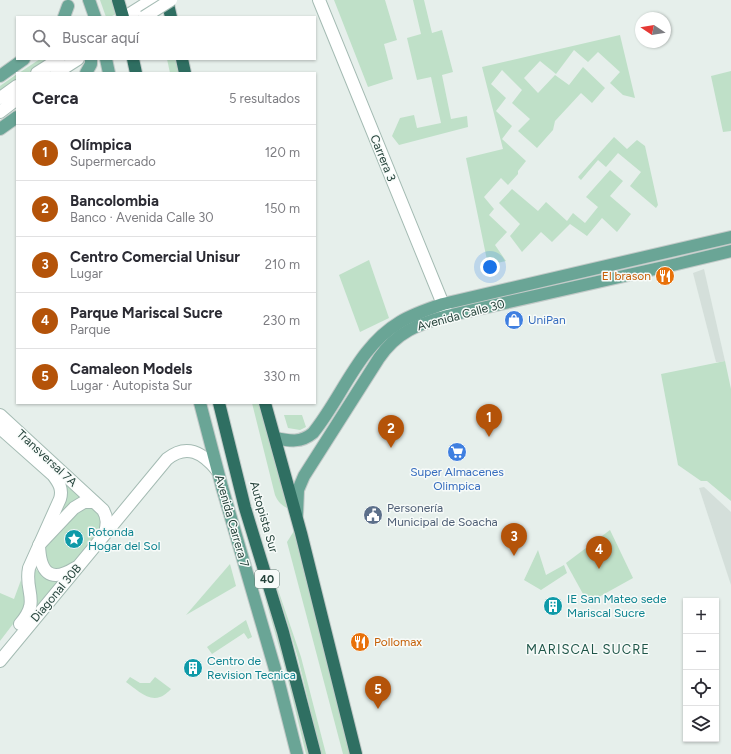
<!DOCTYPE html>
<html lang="es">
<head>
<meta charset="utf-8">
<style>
	body { margin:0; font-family:Figtree,sans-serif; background:#f2f2f3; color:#2b2b33 }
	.controls { position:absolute; right:12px; bottom:12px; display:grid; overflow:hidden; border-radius:0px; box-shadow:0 1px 3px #0004 }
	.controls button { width:36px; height:36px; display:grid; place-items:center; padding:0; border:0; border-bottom:1px solid #e1e1e2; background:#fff; color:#2b2b33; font:20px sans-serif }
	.compass { position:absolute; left:635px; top:12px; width:36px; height:36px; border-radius:50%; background:#fff; box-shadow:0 1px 3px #0004; rotate:282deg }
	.you { position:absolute; left:490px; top:267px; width:14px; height:14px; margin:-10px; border:3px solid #fff; border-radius:50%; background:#1a73e8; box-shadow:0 0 0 6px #1a73e833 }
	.badge { display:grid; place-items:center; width:26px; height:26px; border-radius:50%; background:#b45309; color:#fff; font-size:13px; font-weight:700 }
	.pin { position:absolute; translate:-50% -33px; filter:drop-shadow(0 1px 2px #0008) }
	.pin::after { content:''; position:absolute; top:21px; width:14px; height:12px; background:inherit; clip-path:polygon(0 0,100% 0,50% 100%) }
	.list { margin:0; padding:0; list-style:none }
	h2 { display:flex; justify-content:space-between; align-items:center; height:52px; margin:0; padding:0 16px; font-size:17px }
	h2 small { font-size:13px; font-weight:400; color:#7c7c81 }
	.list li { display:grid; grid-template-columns:26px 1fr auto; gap:12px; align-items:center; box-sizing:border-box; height:56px; padding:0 16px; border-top:1px solid #e1e1e2 }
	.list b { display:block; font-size:15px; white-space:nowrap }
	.list p { margin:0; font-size:13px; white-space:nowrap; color:#7c7c81 }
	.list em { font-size:13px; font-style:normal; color:#7c7c81 }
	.icon { flex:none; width:22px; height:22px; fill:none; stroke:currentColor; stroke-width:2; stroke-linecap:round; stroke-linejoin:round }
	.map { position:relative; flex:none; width:731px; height:754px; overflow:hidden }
	.search { position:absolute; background:#fff; box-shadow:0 1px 3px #0004; left:16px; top:16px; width:300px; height:44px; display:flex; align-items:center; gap:10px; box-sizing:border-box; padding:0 14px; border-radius:0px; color:#7c7c81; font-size:15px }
	.panel { position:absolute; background:#fff; box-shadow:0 1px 3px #0004; left:16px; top:72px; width:300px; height:332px; border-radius:0px }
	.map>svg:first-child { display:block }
	.built { fill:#d4dfda }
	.green { fill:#bfe0c8 }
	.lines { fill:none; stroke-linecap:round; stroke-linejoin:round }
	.secondary-casing { stroke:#a4bbb3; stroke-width:14 }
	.primary-casing { stroke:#c2cac8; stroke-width:14 }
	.highway-casing { stroke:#c2cac8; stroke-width:14 }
	.secondary { stroke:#fff; stroke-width:12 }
	.primary { stroke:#6aa596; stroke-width:12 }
	.highway { stroke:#2f6f62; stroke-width:12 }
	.secondary-bridge-casing { stroke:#a4bbb3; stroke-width:14; stroke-linecap:butt }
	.secondary-bridge { stroke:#fff; stroke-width:12 }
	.labels { text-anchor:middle; stroke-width:3; stroke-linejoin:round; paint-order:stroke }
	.shield { fill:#f7fbf9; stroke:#637a73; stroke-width:1 }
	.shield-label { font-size:11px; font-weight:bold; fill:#24423a }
	.street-label { font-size:12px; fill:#24423a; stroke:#f7fbf9 }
	.food-label { font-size:12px; fill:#c56008; stroke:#f7fbf9; text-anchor:end }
	.shop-label { font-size:12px; fill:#366cbe; stroke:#f7fbf9; text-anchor:start }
	.service-label { font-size:12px; fill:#4e5e75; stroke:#f7fbf9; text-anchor:start }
	.culture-label { font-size:12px; fill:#0d838f; stroke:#f7fbf9; text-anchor:start }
	.neighbourhood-label { font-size:13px; letter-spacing:1px; fill:#1f5548; stroke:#f7fbf9 }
</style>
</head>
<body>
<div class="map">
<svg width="731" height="754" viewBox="0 0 731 754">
	<rect width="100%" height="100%" fill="#e6efeb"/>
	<g class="built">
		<polygon points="704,269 725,361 720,362 716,362 693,273"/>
		<polygon points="704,487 731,512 731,585 699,488"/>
	</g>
	<g class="green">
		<polygon points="100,0 112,0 116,14 110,17 106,17"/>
		<polygon points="334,0 385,0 397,40 384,44 393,79 368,87"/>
		<polygon points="413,0 424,0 432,33 442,30 453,72 442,75 451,119 467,116 468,127 399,145 392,136 400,118 414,115 417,128 441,123 431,77 417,80 407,38 421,34"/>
		<polygon points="620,35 635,98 623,95 610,83 620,72 598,52 588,62 574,50 556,74 540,61 524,78 538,93 555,75 569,85 583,67 605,88 592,103 581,93 555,121 553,130 537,148 518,131 530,119 512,103 522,90 502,70 491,84 506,98 496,111 512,126 502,139 526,161 518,171 518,174 508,185 501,178 484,197 494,209 489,215 507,232 495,245 506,261 488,265 466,158 503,149 482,67"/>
		<polygon points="40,59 49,59 28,73 19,73"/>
		<polygon points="167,59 175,59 179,73 170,73"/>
		<polygon points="731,71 731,131 723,132 711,76"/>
		<polygon points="17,74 17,81 0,93 0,86"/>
		<polygon points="614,137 627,149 637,140 645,146 658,205 656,208 630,186 641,172 618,153 606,167 598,160 581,180 578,177"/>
		<polygon points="610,170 623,181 610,196 631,214 617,232 602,218 587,236 570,224 552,242 541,232 522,252 510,236 520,224 499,203 512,189 538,211 546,202 567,221 573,213 585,223 598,207 586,197"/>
		<polygon points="369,260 389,318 360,332 339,275"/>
		<polygon points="725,361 731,389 731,501 707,481 701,481 678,465 661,374"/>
		<path d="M 252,403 L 259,403 L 289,509 C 282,506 278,502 275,495 Z"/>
		<polygon points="284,415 302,415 306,427 300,430 288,428"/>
		<polygon points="64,480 83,498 56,521"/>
		<polygon points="87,507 92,507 98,514 102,520 100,532 71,566 66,570 50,570 43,550 75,513"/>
		<polygon points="610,530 633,578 588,603 566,563"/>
		<polygon points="294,531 350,754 343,754 287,542"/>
		<polygon points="538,550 546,575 564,565 567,573 541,590 524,580"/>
		<polygon points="230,564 236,586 186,615"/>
		<path d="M 34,567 C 41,575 48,580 59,581 L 34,611 L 32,573 Z"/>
		<polygon points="273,575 301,657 326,754 321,754 298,658"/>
		<polygon points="21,580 26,607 0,641 0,593 14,599"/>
		<polygon points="262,587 286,663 310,754 306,754 285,668"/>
		<polygon points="246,620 252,637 248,639 244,633 212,654 207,647"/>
		<path d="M 130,677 L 140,683 L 150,683 L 155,677 L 171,689 C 168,692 164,696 160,697 C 148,702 135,688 126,682 Z"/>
	</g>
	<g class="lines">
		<g class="secondary-casing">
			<g id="secondary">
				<polyline points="319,0 447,314"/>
				<polyline points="125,17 152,0"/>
				<polyline points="37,73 59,59"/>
				<polyline points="56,73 78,59"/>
				<polyline points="0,98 17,86"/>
				<polyline points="0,112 17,99"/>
				<path d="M 0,415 L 103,510 C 108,518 107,525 105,533"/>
				<path d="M 0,428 L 53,475 C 59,483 63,489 60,499 L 29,568 C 24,592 41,600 20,624"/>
				<path d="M 75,568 C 49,584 40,571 39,545 L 74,508 L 84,502 L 94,502"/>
				<path d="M 0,661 L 167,459 C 187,443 203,453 217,470"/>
			</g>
		</g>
		<g class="primary-casing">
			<g id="primary">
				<polyline points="89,0 95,17"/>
				<polyline points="64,17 68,6"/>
				<polyline points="106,59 109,73"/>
				<polyline points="86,73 91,64 91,59"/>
				<polyline points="0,76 24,59"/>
				<polyline points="0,129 17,117"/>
				<polyline points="200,403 222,487 279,683 297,754"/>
				<path d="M 275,438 C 290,441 301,443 313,433 C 343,396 358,347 400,322 C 413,314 428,309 443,304 L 731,237"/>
				<path d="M 297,514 L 298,490 L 304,476 L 379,358 C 397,332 418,324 447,316 L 677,264 L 731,251"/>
			</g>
		</g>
		<g class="highway-casing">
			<g id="highway">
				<polyline points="118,0 123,17"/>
				<polyline points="167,0 171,17"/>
				<polyline points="133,59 136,73"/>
				<polyline points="182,59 185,73"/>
				<polyline points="219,403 245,508 283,632 315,754"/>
				<polyline points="265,403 301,533 356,754"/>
			</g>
		</g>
		<use href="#secondary" class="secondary"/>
		<use href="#primary" class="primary"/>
		<use href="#highway" class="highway"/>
		<g class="secondary-bridge-casing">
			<polyline id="secondary-bridge" points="144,17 171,0"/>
		</g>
		<use href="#secondary-bridge" class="secondary-bridge"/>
	</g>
	<defs>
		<g id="restaurant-disc" transform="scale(1)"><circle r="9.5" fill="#e8710a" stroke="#f7fbf9"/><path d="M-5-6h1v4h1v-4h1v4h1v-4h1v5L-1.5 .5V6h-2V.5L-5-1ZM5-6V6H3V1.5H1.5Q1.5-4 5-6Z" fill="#fff"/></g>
		<g id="shop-disc" transform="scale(1)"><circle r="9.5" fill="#3f7fe0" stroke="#f7fbf9"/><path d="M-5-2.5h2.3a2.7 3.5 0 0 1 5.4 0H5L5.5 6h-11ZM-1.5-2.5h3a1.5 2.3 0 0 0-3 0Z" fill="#fff"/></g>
		<g id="supermarket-disc" transform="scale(1)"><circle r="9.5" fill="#3f7fe0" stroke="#f7fbf9"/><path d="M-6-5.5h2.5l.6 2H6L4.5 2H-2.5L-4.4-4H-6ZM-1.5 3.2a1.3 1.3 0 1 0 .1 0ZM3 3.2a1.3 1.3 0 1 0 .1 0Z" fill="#fff"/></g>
		<g id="civic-disc" transform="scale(1)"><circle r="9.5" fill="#5c6f8a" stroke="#f7fbf9"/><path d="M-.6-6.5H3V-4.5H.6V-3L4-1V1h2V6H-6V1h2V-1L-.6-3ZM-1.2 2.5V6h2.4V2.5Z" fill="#fff"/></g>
		<g id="sight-disc" transform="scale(1)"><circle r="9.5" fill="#0f9aa8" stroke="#f7fbf9"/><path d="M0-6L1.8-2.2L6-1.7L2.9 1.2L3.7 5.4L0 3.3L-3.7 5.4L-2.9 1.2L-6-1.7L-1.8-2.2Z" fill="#fff"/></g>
		<g id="building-disc" transform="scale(1)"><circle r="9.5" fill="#0f9aa8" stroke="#f7fbf9"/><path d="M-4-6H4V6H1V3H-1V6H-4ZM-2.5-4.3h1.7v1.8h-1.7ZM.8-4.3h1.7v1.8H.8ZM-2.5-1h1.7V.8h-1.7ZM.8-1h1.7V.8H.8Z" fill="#fff"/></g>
	</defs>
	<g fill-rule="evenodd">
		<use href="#restaurant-disc" x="665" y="276"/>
		<use href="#shop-disc" x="514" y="320"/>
		<use href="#supermarket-disc" x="457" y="452"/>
		<use href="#civic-disc" x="373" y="515"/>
		<use href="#sight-disc" x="74" y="539"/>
		<use href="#building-disc" x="553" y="606"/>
		<use href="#restaurant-disc" x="360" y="642"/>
		<use href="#building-disc" x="193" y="668"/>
	</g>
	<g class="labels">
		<rect class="shield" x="255" y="570" width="24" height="18" rx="3"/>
		<g class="shield-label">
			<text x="267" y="583">40</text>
		</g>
		<g class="street-label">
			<text transform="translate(383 158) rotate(68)" y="4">Carrera 3</text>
			<text transform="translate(461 315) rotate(-15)" y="4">Avenida Calle 30</text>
			<text transform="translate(47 458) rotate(43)" y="4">Transversal 7A</text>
			<text transform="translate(264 517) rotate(74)" y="4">Autopista Sur</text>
			<text transform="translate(232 521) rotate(74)" y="4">Avenida Carrera 7</text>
			<text transform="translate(56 593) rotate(-50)" y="4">Diagonal 30B</text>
		</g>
		<g class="food-label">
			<text x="651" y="280">El brason</text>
			<text x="374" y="646" text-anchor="start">Pollomax</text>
		</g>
		<g class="shop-label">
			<text x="528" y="324">UniPan</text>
			<text x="457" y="476" text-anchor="middle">Super Almacenes<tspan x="457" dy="14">Olimpica</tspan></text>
		</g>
		<g class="service-label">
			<text x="387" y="512">Personería<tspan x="387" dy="14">Municipal de Soacha</tspan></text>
		</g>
		<g class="culture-label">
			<text x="88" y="536">Rotonda<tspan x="88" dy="14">Hogar del Sol</tspan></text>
			<text x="567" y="603">IE San Mateo sede<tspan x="567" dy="14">Mariscal Sucre</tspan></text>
			<text x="207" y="665">Centro de<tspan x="207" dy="14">Revision Tecnica</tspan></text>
		</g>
		<g class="neighbourhood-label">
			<text x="588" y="654">MARISCAL SUCRE</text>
		</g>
	</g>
</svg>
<div class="controls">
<button>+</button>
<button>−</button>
<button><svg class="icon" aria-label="locate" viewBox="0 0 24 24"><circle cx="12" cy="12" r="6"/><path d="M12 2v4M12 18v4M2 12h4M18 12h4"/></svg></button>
<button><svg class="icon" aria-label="layers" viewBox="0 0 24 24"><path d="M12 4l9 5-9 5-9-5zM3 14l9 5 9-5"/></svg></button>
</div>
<svg class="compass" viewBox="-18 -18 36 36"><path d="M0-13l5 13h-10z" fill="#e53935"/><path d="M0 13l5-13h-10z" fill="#7c7c81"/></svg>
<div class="you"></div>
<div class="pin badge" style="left:489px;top:437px">1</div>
<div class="pin badge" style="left:391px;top:448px">2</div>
<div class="pin badge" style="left:514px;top:556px">3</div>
<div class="pin badge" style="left:599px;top:569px">4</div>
<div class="pin badge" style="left:378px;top:709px">5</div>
<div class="search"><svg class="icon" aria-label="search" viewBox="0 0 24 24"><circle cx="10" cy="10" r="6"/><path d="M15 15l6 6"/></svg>Buscar aquí</div>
<section class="panel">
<h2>Cerca<small>5 resultados</small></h2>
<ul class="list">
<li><span class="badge">1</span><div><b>Olímpica</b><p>Supermercado</p></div><em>120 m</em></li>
<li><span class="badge">2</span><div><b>Bancolombia</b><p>Banco · Avenida Calle 30</p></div><em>150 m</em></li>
<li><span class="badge">3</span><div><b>Centro Comercial Unisur</b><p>Lugar</p></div><em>210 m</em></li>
<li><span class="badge">4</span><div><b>Parque Mariscal Sucre</b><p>Parque</p></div><em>230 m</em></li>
<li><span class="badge">5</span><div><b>Camaleon Models</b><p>Lugar · Autopista Sur</p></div><em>330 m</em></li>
</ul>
</section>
</div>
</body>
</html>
